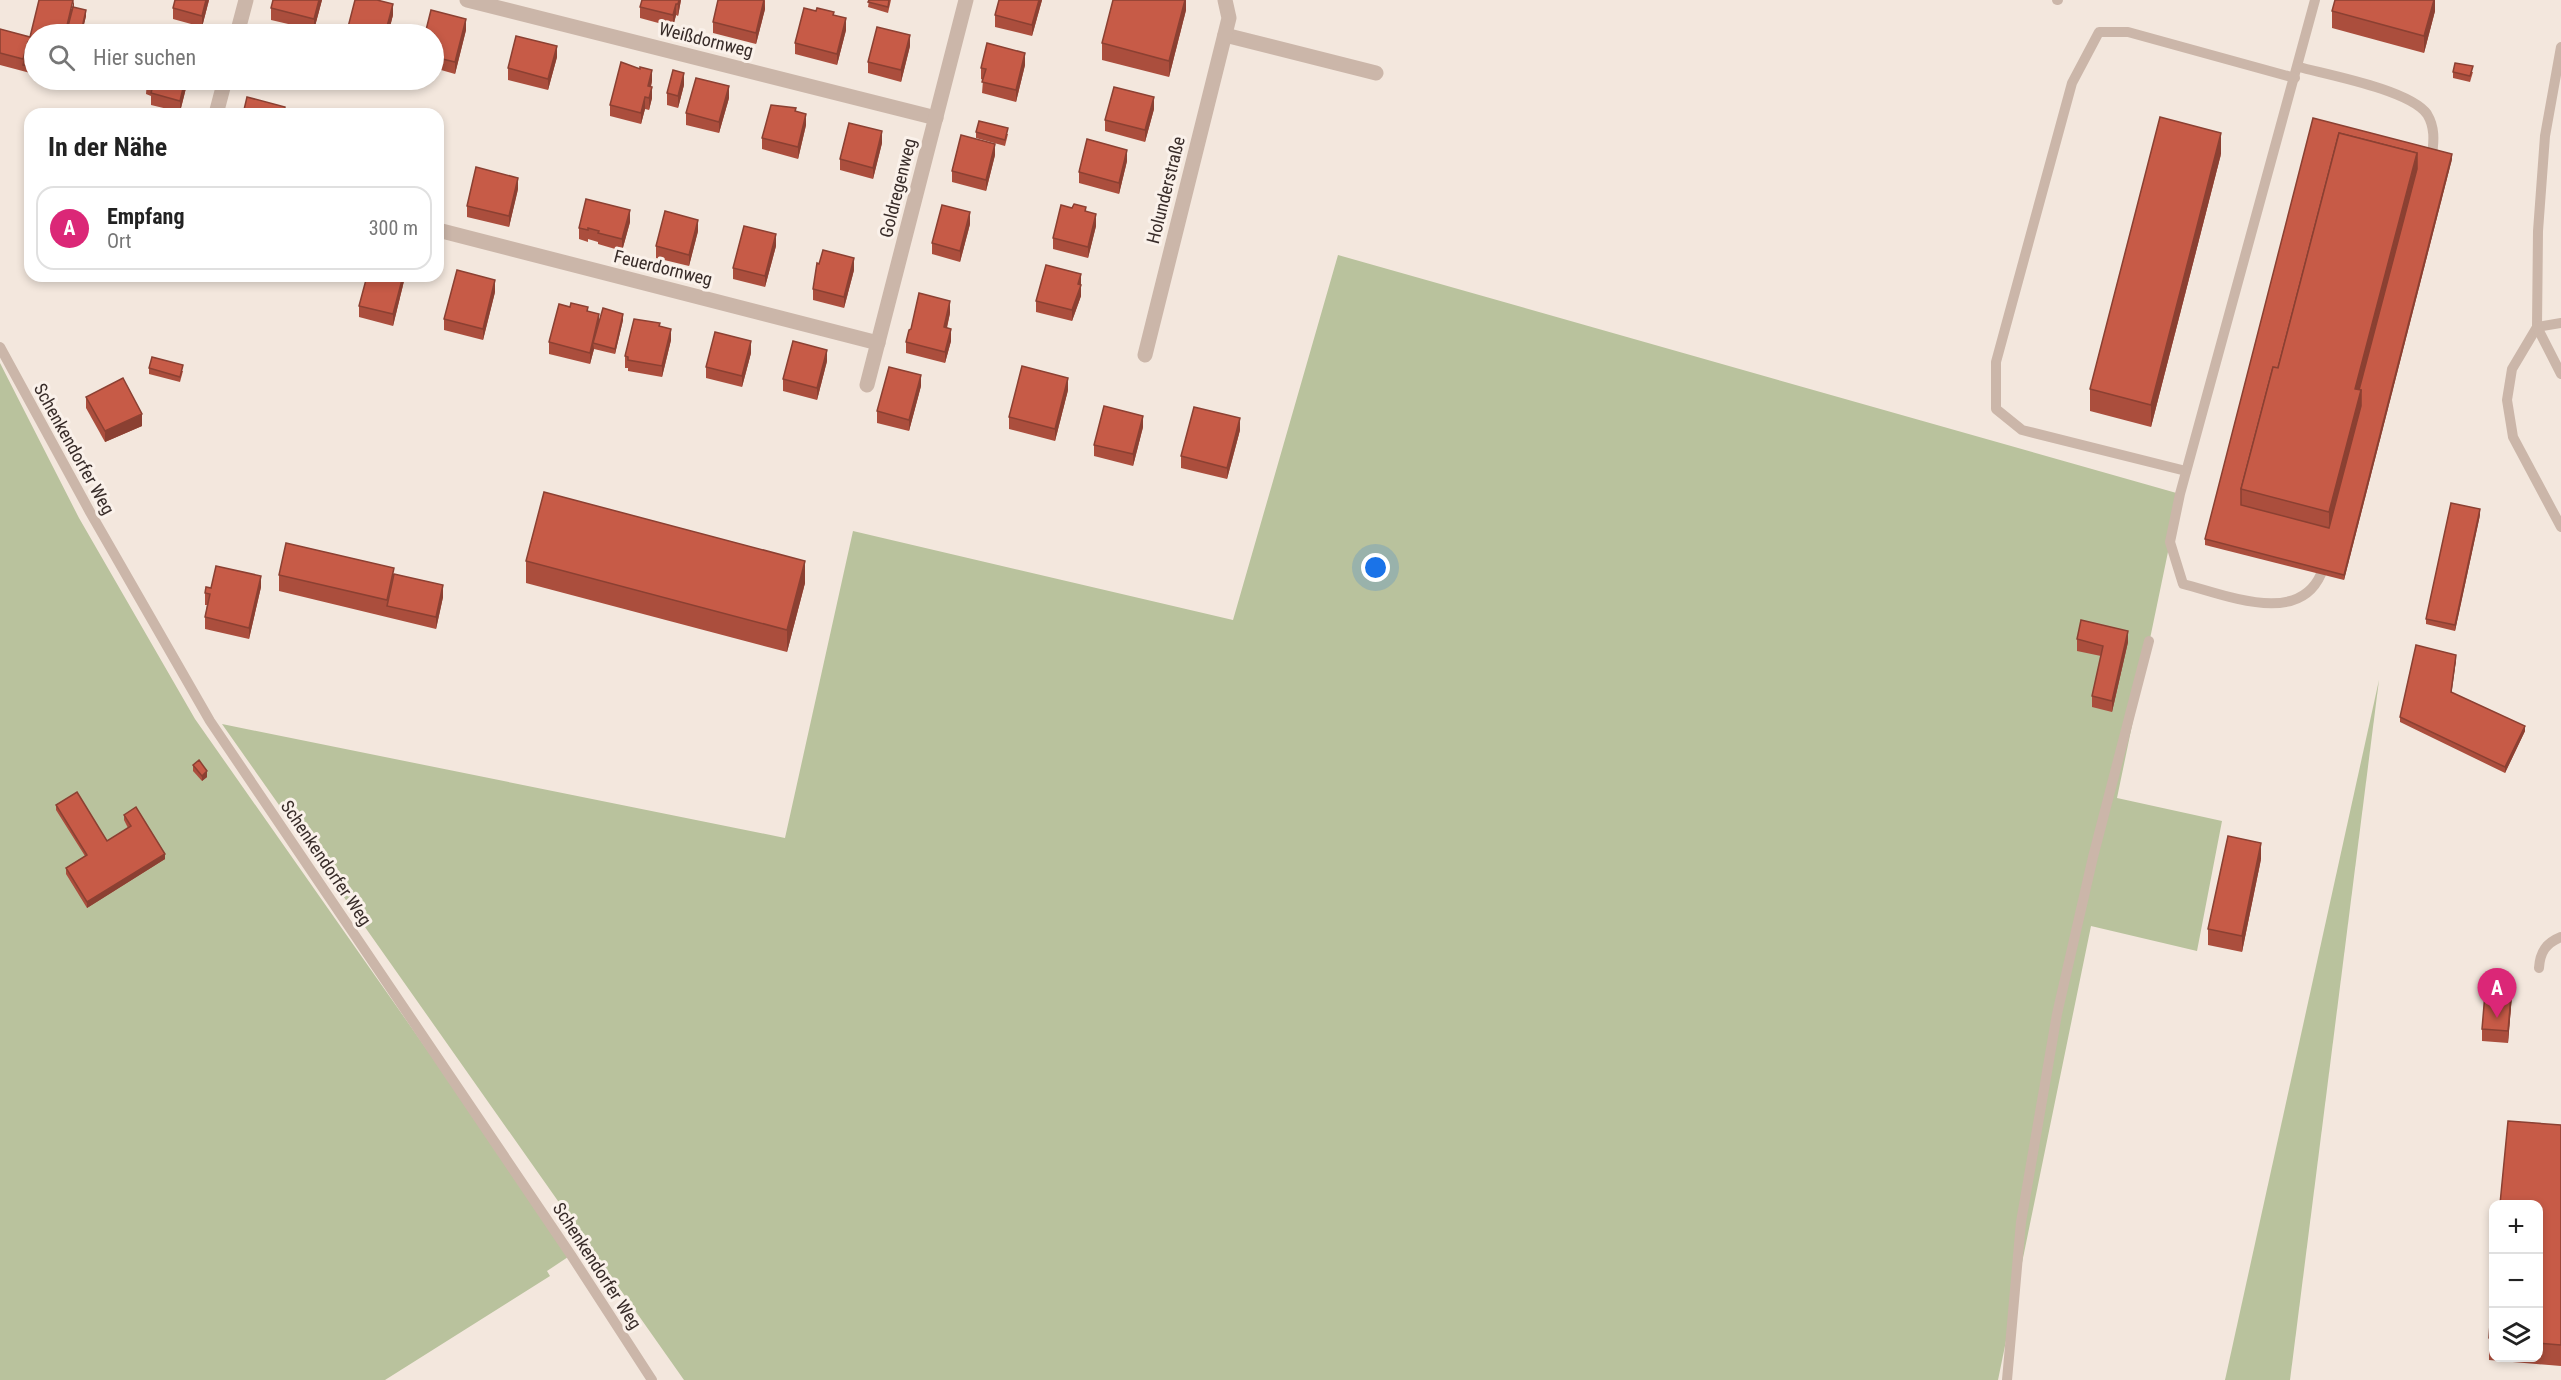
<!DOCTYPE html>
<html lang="de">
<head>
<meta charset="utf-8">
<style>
	body { margin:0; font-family:"Roboto Condensed",sans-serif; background:#f2f2f2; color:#222 }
	.controls { position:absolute; right:18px; bottom:18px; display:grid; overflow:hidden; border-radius:12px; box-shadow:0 3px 9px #0003 }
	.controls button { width:54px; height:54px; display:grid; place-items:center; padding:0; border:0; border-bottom:2px solid #e0e0e0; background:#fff; color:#222; font:30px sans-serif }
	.you { position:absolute; left:1376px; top:568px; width:21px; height:21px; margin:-15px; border:4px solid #fff; border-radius:50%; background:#1a73e8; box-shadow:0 0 0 9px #1a73e833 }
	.badge { display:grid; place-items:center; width:39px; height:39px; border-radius:50%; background:#db2777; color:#fff; font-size:20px; font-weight:700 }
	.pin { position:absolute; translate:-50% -50px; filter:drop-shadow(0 2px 3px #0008) }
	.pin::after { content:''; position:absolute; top:32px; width:21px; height:18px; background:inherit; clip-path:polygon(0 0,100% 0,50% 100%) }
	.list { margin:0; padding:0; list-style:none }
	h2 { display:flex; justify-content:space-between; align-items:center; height:78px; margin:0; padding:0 24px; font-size:26px }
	h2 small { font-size:20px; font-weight:400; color:#767676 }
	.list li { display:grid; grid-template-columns:39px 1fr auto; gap:18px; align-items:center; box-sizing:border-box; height:84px; margin:0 12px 12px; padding:0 12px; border:2px solid #e0e0e0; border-radius:18px }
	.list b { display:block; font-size:22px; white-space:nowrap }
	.list p { margin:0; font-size:20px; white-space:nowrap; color:#767676 }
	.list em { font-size:20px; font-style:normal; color:#767676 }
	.icon { flex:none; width:33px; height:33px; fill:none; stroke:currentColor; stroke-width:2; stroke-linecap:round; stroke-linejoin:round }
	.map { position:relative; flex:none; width:2561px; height:1380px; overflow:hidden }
	.search { position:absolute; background:#fff; box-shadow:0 3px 9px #0003; left:24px; top:24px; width:420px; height:66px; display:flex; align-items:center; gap:15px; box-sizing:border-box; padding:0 21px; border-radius:33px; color:#767676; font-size:22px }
	.panel { position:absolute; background:#fff; box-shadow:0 3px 9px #0003; left:24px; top:108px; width:420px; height:174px; border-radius:18px }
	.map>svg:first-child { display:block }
	.green { fill:#b9c29d }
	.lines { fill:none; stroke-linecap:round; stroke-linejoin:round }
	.lane { stroke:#cbb6a9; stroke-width:10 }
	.street { stroke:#cbb6a9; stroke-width:15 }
	.wall { fill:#ab4e3d }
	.shaded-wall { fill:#8b4032 }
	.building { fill:#c75b47; stroke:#8b4032; stroke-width:1.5; fill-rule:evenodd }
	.labels { text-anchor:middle; stroke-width:6; stroke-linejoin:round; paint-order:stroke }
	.street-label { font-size:18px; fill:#382c29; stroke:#faf1ea }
</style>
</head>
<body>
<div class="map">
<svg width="2561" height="1380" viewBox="0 0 2561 1380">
	<rect width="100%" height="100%" fill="#f3e7dd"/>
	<g class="green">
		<polygon points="1338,255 2180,494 2117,798 2222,821 2197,951 2091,926 1998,1380 684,1380 222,724 785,838 853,531 1233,620"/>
		<polygon points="0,363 79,518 195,719 571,1255 547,1271 550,1276 385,1380 0,1380"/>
		<polygon points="2379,680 2290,1380 2225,1380"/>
	</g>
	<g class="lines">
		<g class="lane">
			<polyline points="2057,0 2058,0"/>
			<path d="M 2315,0 L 2180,494 L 2170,542 L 2183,584 C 2224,594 2298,627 2321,574"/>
			<polyline points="2561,47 2545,136 2538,231 2537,327 2512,369 2507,400 2513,437 2561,527"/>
			<path d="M 2299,67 C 2329,75 2410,90 2427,114 C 2435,127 2434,141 2432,154"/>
			<polyline points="2561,323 2537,327 2561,374"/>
			<polyline points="0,347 90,512 210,721 571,1255 652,1380"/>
			<polyline points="2186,471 2022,430 1996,409 1996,362 2072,83 2099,32 2128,32 2295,78"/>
			<path d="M 2539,968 C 2540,952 2546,943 2561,937"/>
			<polyline points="2007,1380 2021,1222 2057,1014 2093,857 2149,641"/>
		</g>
		<g class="street">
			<polyline points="467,0 936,118"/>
			<polyline points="237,34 246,0"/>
			<polyline points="1225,35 1376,73"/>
			<polyline points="216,114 225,80"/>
			<polyline points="438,230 878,343"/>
			<polyline points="1145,355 1229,18 1225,0"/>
			<polyline points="867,385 966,0"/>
		</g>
	</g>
	<g class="wall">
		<polygon points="209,0 202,27 173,19 173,8"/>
		<polygon points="273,0 322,0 314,30 271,20 271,8"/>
		<polygon points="681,0 678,16 676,15 673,27 640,18 640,7"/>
		<polygon points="765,0 765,9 756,44 713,33 713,22"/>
		<polygon points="869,0 891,0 888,13 868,7"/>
		<polygon points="999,0 1042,0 1032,36 995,27 995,15"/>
		<polygon points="1186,0 1186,10 1169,77 1102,60 1102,43"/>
		<polygon points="2435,0 2435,11 2424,53 2332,28 2332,11"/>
		<polygon points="74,7 86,16 83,28 86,34 34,34 34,74 0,65 0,29 30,37"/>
		<polygon points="393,15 388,34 347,34 347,31"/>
		<polygon points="834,15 846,30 837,65 795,54 795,43"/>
		<polygon points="466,30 455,74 434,68 434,34"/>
		<polygon points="910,46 901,82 868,73 868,62"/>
		<polygon points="557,57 548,90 508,80 508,68"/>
		<polygon points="1025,65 1016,102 982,93 983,80 981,79 981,68"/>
		<polygon points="2453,72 2473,72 2470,82 2453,78"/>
		<polygon points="147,80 188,80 180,112 151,105 151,96 146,94"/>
		<polygon points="652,81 651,87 652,98 649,110 645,109 641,124 610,116 610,105"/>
		<polygon points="684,85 678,108 667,105 667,93"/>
		<polygon points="729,98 719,133 686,125 686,113"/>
		<polygon points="1154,109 1145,142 1105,131 1105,120"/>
		<polygon points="806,125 798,159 762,149 762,138"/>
		<polygon points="976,132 1008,134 1005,146 976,138"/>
		<polygon points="882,143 873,179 840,170 840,159"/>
		<polygon points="2221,154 2151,427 2090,411 2090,389"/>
		<polygon points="995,155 986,191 952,182 952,171"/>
		<polygon points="2452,159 2344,580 2205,545 2205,539"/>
		<polygon points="1127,161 1119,194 1079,183 1079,172"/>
		<polygon points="518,189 509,227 467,217 467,206"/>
		<polygon points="1086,212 1096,226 1088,258 1053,249 1053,238"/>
		<polygon points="630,222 622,251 598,244 598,242 588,239 588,242 579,239 579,228"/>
		<polygon points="970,224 960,262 932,254 932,243"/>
		<polygon points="698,231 689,266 656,258 656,246"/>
		<polygon points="776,246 765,287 733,279 733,268"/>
		<polygon points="854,270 844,308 813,300 813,289"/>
		<polygon points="1081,274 1081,296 1072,321 1036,312 1036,301"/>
		<polygon points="404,276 404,281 393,326 359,317 359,306"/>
		<polygon points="495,292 483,340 444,330 444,319"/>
		<polygon points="588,312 599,321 623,320 615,354 594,349 590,364 549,354 549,342"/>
		<polygon points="950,313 947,328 951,341 945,363 906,353 906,342"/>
		<polygon points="660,326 671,340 662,377 628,371 628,368 625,368 625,356"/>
		<polygon points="751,353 742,387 706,378 706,367"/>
		<polygon points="827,361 817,400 783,391 783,379"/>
		<polygon points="149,368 183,371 180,382 149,374"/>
		<polygon points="921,386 909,431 877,423 877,411"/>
		<polygon points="1068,390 1055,441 1009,429 1009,417"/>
		<polygon points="86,397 142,426 105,442 86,408"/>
		<polygon points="1143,427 1133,466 1094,456 1094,445"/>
		<polygon points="1240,430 1227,479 1181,468 1181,456"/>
		<polygon points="2480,515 2455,631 2426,624 2426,619"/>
		<polygon points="526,561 805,583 787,652 526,583"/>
		<polygon points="394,574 443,597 436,629 279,591 279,575"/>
		<polygon points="261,587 249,639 205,629 205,617 207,605 205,605 205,593 211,588"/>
		<polygon points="2077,639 2128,642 2112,712 2092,707 2092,696 2101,656 2077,651"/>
		<polygon points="2456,660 2451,692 2525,731 2505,773 2400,722 2400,717"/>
		<polygon points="193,765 207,777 202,781 193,771"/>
		<polygon points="56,805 107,841 128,828 124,820 124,815 165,859 87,908 66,874 66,868 85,856 56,810"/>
		<polygon points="2261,859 2242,952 2208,945 2208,929"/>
		<polygon points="2512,995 2508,1043 2482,1041 2482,1029"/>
		<polygon points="2561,1125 2561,1366 2489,1360 2489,1338 2493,1282 2493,1358 2538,1358 2538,1204"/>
	</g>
	<g class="shaded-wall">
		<polygon points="74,0 74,10 68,34 65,34"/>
		<polygon points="206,0 209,0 202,27 202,16"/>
		<polygon points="319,0 322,0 314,30 314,19"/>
		<polygon points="679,0 681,0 678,16 678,4"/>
		<polygon points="764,0 765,9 756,44 756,33"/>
		<polygon points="1039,0 1042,0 1032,36 1032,25"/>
		<polygon points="1185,0 1186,0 1186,10 1169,77 1169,61"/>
		<polygon points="2434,0 2435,0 2435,11 2424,53 2424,36"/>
		<polygon points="393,4 393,15 388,34 385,34"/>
		<polygon points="676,4 676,15 673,27 673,15"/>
		<polygon points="86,10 86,16 82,33 82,28"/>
		<polygon points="846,18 846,30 837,65 837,54"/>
		<polygon points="466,19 466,30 455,74 455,62"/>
		<polygon points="910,35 910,46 901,82 901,70"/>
		<polygon points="557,46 557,57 548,90 548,79"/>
		<polygon points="1025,53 1025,65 1016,102 1016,90"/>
		<polygon points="652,70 652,81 648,97 648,86"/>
		<polygon points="684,73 684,85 678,108 678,96"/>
		<polygon points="185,80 188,80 180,112 180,101"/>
		<polygon points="729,86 729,98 719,133 719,122"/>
		<polygon points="652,87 652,98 649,110 649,98"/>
		<polygon points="645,97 645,109 641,124 641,113"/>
		<polygon points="1154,97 1154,109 1145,142 1145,130"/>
		<polygon points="806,114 806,125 798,159 798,147"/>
		<polygon points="882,131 882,143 873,179 873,168"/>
		<polygon points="2221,133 2221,154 2151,427 2151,405"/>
		<polygon points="441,136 441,148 438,159 438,148"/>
		<polygon points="995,144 995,155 986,191 986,180"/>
		<polygon points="1127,150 1127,161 1119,194 1119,183"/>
		<polygon points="2417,153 2417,175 2355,405 2355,389"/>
		<polygon points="2452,154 2452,159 2344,580 2344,575"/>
		<polygon points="518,178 518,189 509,227 509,216"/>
		<polygon points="630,210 630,222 622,251 622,239"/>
		<polygon points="970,212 970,224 960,262 960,251"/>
		<polygon points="1096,214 1096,226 1088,258 1088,247"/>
		<polygon points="698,220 698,231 689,266 689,255"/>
		<polygon points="776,234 776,246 765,287 765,276"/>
		<polygon points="854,258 854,270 844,308 844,297"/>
		<polygon points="1081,274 1081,296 1072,321 1072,310"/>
		<polygon points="403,276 404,276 404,281 393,326 393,314"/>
		<polygon points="495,280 495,292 483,340 483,329"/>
		<polygon points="950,301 950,313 944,339 944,327"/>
		<polygon points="599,314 599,326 593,343 594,349 590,364 590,353"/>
		<polygon points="623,314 623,320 615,354 615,349"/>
		<polygon points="671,329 671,340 662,377 662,366"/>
		<polygon points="951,329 951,341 945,363 945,352"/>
		<polygon points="751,341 751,353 742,387 742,376"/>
		<polygon points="827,350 827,361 817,400 817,388"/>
		<polygon points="921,375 921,386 909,431 909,420"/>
		<polygon points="1068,378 1068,390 1055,441 1055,429"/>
		<polygon points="2361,390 2361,412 2329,533 2329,512"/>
		<polygon points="142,414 142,426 105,442 105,431"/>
		<polygon points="1143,416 1143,427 1133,466 1133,454"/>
		<polygon points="1240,418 1240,430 1227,479 1227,468"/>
		<polygon points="2480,509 2480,515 2455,631 2455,625"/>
		<polygon points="805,561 805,583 787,652 787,630"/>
		<polygon points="261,576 261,587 249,639 249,628"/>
		<polygon points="443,585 443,597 436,629 436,617"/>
		<polygon points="2128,631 2128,642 2112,712 2112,701"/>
		<polygon points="2456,655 2456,660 2451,697 2451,692"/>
		<polygon points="2525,726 2525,731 2505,773 2505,767"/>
		<polygon points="207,771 207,777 202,781 202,776"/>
		<polygon points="2261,843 2261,859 2242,952 2242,936"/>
		<polygon points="165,854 165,859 87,908 87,902"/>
		<polygon points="2512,984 2512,995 2508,1043 2508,1031"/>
	</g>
	<g class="building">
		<polygon points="39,0 73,0 65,34 34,34 34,44 28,42 23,59 0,53 0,29 30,37"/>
		<polygon points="175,0 206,0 202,16 173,8"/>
		<polygon points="273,0 319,0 314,19 271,8"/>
		<polygon points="355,0 377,0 393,4 385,34 361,34 347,31"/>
		<polygon points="642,0 679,0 678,4 676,4 673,15 640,7"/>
		<polygon points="718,0 764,0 756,33 713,22"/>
		<polygon points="869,0 889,0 888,7 868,2"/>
		<polygon points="999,0 1039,0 1032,25 995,15"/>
		<polygon points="1113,0 1185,0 1169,61 1102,43"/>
		<polygon points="2335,0 2434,0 2424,36 2332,11"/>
		<polygon points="73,7 86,10 82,28 86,29 84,34 66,34"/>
		<polygon points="804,8 816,11 817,8 834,12 833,15 846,18 837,54 795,43"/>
		<polygon points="431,10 466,19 455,62 434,57 434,34 425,34"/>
		<polygon points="877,27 910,35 901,70 868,62"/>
		<polygon points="516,36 557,46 548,79 508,68"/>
		<polygon points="987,43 1025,53 1016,90 982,82 986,69 981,68"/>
		<polygon points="28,48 34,49 34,68 23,65"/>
		<polygon points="621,62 640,69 640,67 652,70 648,86 652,87 649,98 645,97 641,113 610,105"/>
		<polygon points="2455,63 2473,66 2470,76 2453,72"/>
		<polygon points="673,70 684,73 678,96 667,93"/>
		<polygon points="696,78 729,86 719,122 686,113"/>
		<polygon points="147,80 185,80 180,101 151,93 153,85 146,83"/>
		<polygon points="1114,87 1154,97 1145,130 1105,120"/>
		<polygon points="247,97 285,107 284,114 243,114"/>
		<polygon points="771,105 796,108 795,111 806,114 798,147 762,138"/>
		<polygon points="2160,117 2221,133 2151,405 2090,389"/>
		<path d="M 2313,118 L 2452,154 L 2344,575 L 2205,539 ZM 2339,133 L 2417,153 L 2417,169 L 2359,390 L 2361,390 L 2361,406 L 2329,528 L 2241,505 L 2241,489 L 2273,367 L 2278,368 Z"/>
		<polygon points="979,121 1008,128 1005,140 976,132"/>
		<polygon points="849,123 882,131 873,168 840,159"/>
		<polygon points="2339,133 2417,153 2355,389 2361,390 2329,512 2241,489 2273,367 2278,368"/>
		<polygon points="961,135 995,144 986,180 952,171"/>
		<polygon points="438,136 441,136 438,148"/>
		<polygon points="1087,139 1127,150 1119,183 1079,172"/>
		<polygon points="476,167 518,178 509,216 467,206"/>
		<polygon points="586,199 630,210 622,239 598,233 599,231 588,228 588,230 579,228"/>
		<polygon points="1074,204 1086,207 1085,211 1096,214 1088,247 1053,238 1061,205 1072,208"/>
		<polygon points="942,205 970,212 960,251 932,243"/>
		<polygon points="665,211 698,220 689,255 656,246"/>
		<polygon points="744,226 776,234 765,276 733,268"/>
		<polygon points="823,250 854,258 844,297 813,289 817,263 819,264"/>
		<polygon points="1046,265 1081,274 1078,284 1081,285 1072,310 1036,301"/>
		<polygon points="457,270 495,280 483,329 444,319"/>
		<polygon points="367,276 403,276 393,314 359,306"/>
		<polygon points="919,293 950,301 944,327 951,329 945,352 906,342 909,330 911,329"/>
		<polygon points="571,303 588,307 587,311 599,314 590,353 549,342 559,304 570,307"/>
		<polygon points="603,308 623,314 615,349 593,343"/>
		<polygon points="634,319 660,323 659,326 671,329 662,366 628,360 628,357 625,356"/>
		<polygon points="715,332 751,341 742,376 706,367"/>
		<polygon points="793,341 827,350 817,388 783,379"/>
		<polygon points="152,357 183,365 180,377 149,368"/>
		<polygon points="1022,366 1068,378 1055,429 1009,417"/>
		<polygon points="889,367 921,375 909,420 877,411"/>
		<polygon points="123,378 142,414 105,431 86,397"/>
		<polygon points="1104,406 1143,416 1133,454 1094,445"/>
		<polygon points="1194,407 1240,418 1227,468 1181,456"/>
		<polygon points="544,492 805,561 787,630 526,561"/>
		<polygon points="2451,503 2480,509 2455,625 2426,619"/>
		<polygon points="286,543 394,568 387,600 279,575"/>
		<polygon points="216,566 261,576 249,628 205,617 210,594 205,593 206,587 211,588"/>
		<polygon points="394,574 443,585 436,617 387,606"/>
		<polygon points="2081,620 2128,631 2112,701 2092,696 2103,646 2077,639"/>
		<polygon points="2416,645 2456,655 2451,692 2525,726 2505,767 2400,717"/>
		<polygon points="199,760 207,771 202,776 193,765"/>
		<polygon points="77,792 107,841 131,826 124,815 136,807 165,854 87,902 66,868 87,855 56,805"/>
		<polygon points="2228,836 2261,843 2242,936 2208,929"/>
		<polygon points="2486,982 2512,984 2508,1031 2482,1029"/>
		<polygon points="2508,1121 2561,1125 2561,1345 2538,1343 2538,1204 2500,1204"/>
		<polygon points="2493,1282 2493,1339 2489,1338"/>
	</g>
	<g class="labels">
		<g class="street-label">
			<text transform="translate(706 40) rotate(14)" y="6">Weißdornweg</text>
			<text transform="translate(898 188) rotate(-76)" y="6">Goldregenweg</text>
			<text transform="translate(1166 190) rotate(-76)" y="6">Holunderstraße</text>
			<text transform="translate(663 268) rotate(14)" y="6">Feuerdornweg</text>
			<text transform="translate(74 449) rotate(61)" y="6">Schenkendorfer Weg</text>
			<text transform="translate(326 863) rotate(56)" y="6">Schenkendorfer Weg</text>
			<text transform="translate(597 1266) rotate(57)" y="6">Schenkendorfer Weg</text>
		</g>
	</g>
</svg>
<div class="controls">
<button>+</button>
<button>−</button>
<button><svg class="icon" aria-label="layers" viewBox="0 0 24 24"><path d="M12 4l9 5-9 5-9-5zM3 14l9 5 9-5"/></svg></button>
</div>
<div class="you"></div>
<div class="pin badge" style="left:2497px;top:1018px">A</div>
<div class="search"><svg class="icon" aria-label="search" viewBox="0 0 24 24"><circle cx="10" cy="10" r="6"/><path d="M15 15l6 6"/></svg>Hier suchen</div>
<section class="panel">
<h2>In der Nähe<small></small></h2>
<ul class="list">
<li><span class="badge">A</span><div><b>Empfang</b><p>Ort</p></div><em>300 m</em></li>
</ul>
</section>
</div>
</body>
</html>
